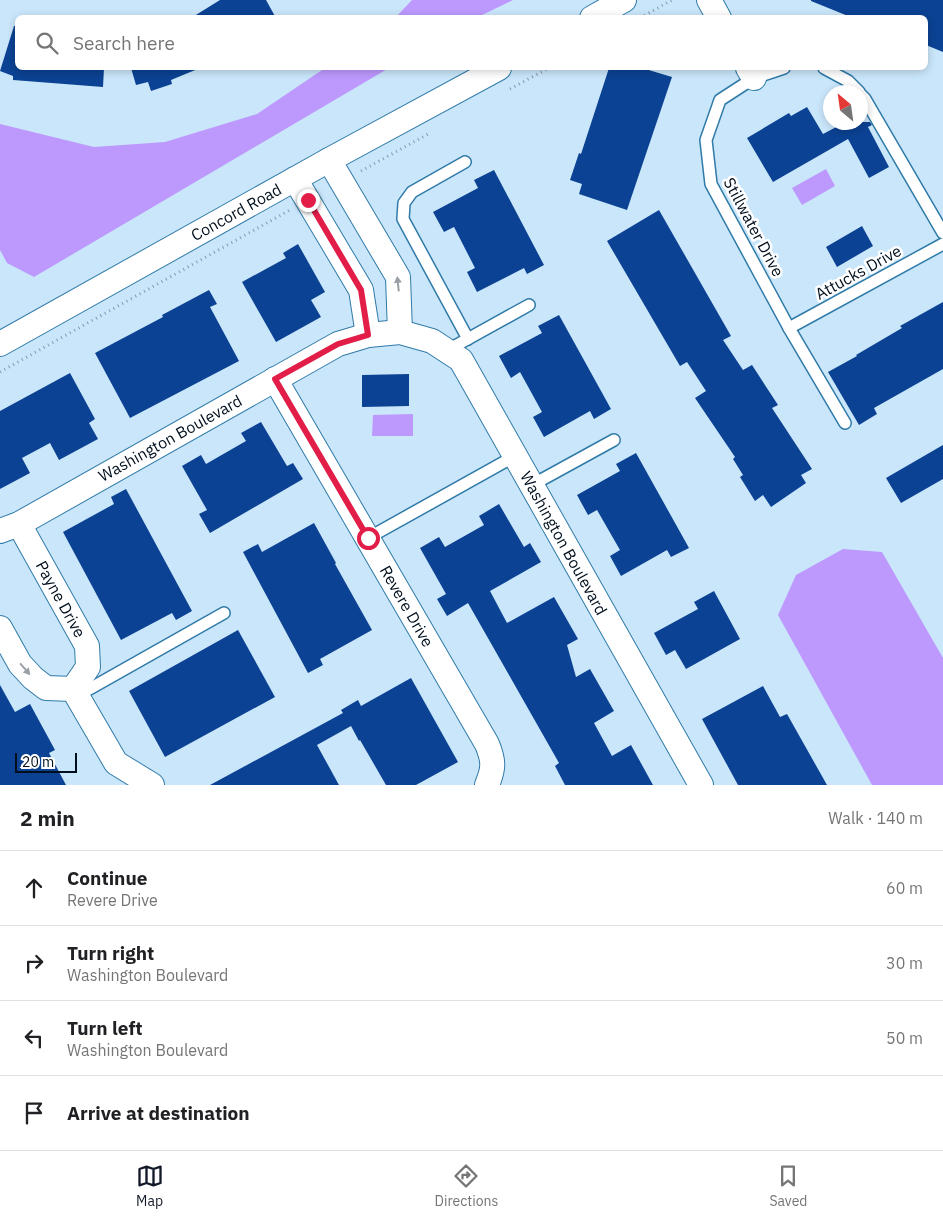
<!DOCTYPE html>
<html lang="en">
<head>
<meta charset="utf-8">
<style>
	body { margin:0; font-family:"IBM Plex Sans",sans-serif; background:#f2f2f2; color:#202124 }
	.compass { position:absolute; left:823px; top:85px; width:45px; height:45px; border-radius:50%; background:#fff; box-shadow:0 2px 8px #0003; rotate:331deg }
	.scale { position:absolute; left:15px; bottom:12px; width:62px; box-sizing:border-box; padding-left:5px; border:2px solid #000f1d; border-top:0; font-size:14px; line-height:18px; white-space:nowrap; color:#000f1d; -webkit-text-stroke:4px #fff; paint-order:stroke }
	.stop { position:absolute; width:15px; height:15px; margin:-11px; border:4px solid #e11d48; border-radius:50%; background:#fff }
	.stop.end { background:#e11d48; border-color:#fff; box-shadow:0 1px 5px #0008 }
	.list { margin:0; padding:0; list-style:none }
	h2 { display:flex; justify-content:space-between; align-items:center; height:65px; margin:0; padding:0 20px; font-size:21px }
	h2 small { font-size:16px; font-weight:400; color:#757577 }
	.list li { display:grid; grid-template-columns:32px 1fr auto; gap:15px; align-items:center; box-sizing:border-box; height:75px; padding:0 20px; border-top:1px solid #e0e0e0 }
	.list b { display:block; font-size:19px; white-space:nowrap }
	.list p { margin:0; font-size:16px; white-space:nowrap; color:#757577 }
	.list em { font-size:16px; font-style:normal; color:#757577 }
	.icon { flex:none; width:28px; height:28px; fill:none; stroke:currentColor; stroke-width:2; stroke-linecap:round; stroke-linejoin:round }
	.map { position:relative; flex:none; width:943px; height:785px; overflow:hidden }
	.search { position:absolute; background:#fff; box-shadow:0 2px 8px #0003; left:15px; right:15px; top:15px; height:55px; display:flex; align-items:center; gap:12px; box-sizing:border-box; padding:0 18px; border-radius:8px; color:#757577; font-size:19px }
	.sheet { height:365px; background:#fff }
	nav { display:flex; justify-content:space-around; align-items:center; box-sizing:border-box; height:70px; border-top:1px solid #e0e0e0; background:#fff; font-size:14px; color:#757577 }
	nav a { display:grid; justify-items:center; gap:2px }
	nav .on { color:#111827 }
	.map>svg:first-child { display:block }
	.water { fill:#bd99fe }
	.building { fill:#0b4293 }
	.lines { fill:none; stroke-linecap:round; stroke-linejoin:round }
	.service-casing { stroke:#307ba8; stroke-width:14 }
	.minor-casing { stroke:#307ba8; stroke-width:26 }
	.path { stroke:#839bac; stroke-width:3; stroke-dasharray:1 4; stroke-linecap:butt }
	.service { stroke:#fff; stroke-width:11 }
	.minor { stroke:#fff; stroke-width:24 }
	.oneway { fill:#999fa5 }
	.route { stroke:#e11d48; stroke-width:6 }
	.labels { text-anchor:middle; stroke-width:5; stroke-linejoin:round; paint-order:stroke }
	.street-label { font-size:16px; fill:#000f1d; stroke:#fff }
</style>
</head>
<body>
<div class="map">
<svg width="943" height="785" viewBox="0 0 943 785">
	<rect width="100%" height="100%" fill="#cae6fa"/>
	<g class="water">
		<polygon points="412,0 513,0 478,17 396,17"/>
		<polygon points="325,68 389,68 34,277 7,263 0,250 0,124 94,147 165,142 257,114"/>
		<polygon points="826,169 835,186 802,205 792,188"/>
		<polygon points="413,414 413,436 372,436 373,415"/>
		<polygon points="843,549 882,552 943,658 943,785 872,785 778,615 796,575"/>
	</g>
	<g class="building">
		<polygon points="220,0 266,0 276,18 191,18"/>
		<polygon points="811,0 943,0 943,52 926,45 926,18 853,18 811,1"/>
		<polygon points="14,26 18,26 18,68 104,68 103,87 13,80 13,76 0,71"/>
		<polygon points="131,68 200,68 171,80 172,84 151,91 148,82 136,85"/>
		<polygon points="609,68 642,68 672,77 627,210 579,194 582,184 570,180 579,153 581,154"/>
		<polygon points="807,107 823,134 840,125 839,122 870,122 872,125 868,127 889,167 869,178 848,139 773,182 747,138 789,113 791,116"/>
		<polygon points="494,170 544,265 527,274 524,268 477,292 467,272 475,268 454,227 444,232 433,212 478,188 474,180"/>
		<polygon points="659,210 731,336 723,340 743,370 752,365 778,405 772,408 812,469 801,475 806,483 771,507 763,495 755,501 740,477 743,475 733,459 735,457 695,398 706,391 687,362 680,366 607,241"/>
		<polygon points="862,226 873,246 837,267 826,247"/>
		<polygon points="298,244 325,292 311,300 321,317 276,342 242,282 286,258 283,253"/>
		<polygon points="209,290 217,304 210,307 239,361 130,418 95,353 163,317 162,315"/>
		<polygon points="943,302 943,369 874,408 877,414 859,425 828,372 857,356 856,355 902,328 900,326"/>
		<polygon points="559,315 611,409 594,419 590,411 544,437 533,417 542,412 520,372 511,378 499,356 542,333 538,326"/>
		<polygon points="70,373 95,419 89,423 98,439 59,460 50,443 22,458 30,473 0,489 0,411"/>
		<polygon points="409,374 409,406 362,407 362,375"/>
		<polygon points="261,422 287,466 293,463 303,479 210,533 199,514 207,510 182,466 201,455 206,464 246,441 241,433"/>
		<polygon points="943,445 943,479 901,503 886,478"/>
		<polygon points="636,453 689,548 671,557 667,550 621,576 610,556 620,550 597,510 588,515 577,495 620,471 616,464"/>
		<polygon points="126,489 192,611 176,620 172,613 121,640 63,532 114,504 111,497"/>
		<polygon points="499,504 524,547 530,543 541,562 490,591 507,623 554,597 578,639 567,645 576,677 590,669 614,711 594,723 612,756 631,745 653,785 565,785 555,766 559,763 468,603 447,616 437,599 446,594 420,548 439,537 445,547 484,525 479,516"/>
		<polygon points="314,523 336,563 335,564 372,630 320,659 323,665 308,673 243,552 258,544 262,552"/>
		<polygon points="714,591 740,639 686,669 675,650 666,655 654,633 698,609 694,602"/>
		<polygon points="238,630 275,697 165,757 129,691"/>
		<polygon points="411,678 458,762 416,785 386,785 360,740 359,741 351,726 317,745 339,785 210,785 343,713 341,710 358,700 361,706"/>
		<polygon points="0,685 15,712 30,704 55,750 49,753 66,785 0,785"/>
		<polygon points="763,686 780,717 787,714 827,785 738,785 702,719"/>
	</g>
	<g class="lines">
		<g class="service-casing">
			<g id="service">
				<polyline points="784,68 754,78 720,100 706,140 711,184 789,328 845,423"/>
				<polyline points="824,68 848,81 859,92"/>
				<polyline points="860,94 865,99 943,233"/>
				<polyline points="465,162 412,192 404,203 403,219 468,339"/>
				<polyline points="789,328 943,244"/>
				<polyline points="446,351 529,305"/>
				<polyline points="532,485 614,440"/>
				<polyline points="368,538 515,456"/>
				<polyline points="77,696 224,613"/>
			</g>
		</g>
		<g class="minor-casing">
			<g id="minor">
				<polyline points="709,0 719,18"/>
				<polyline points="592,18 624,0"/>
				<polyline points="748,68 754,78"/>
				<polyline points="329,160 398,277 400,332"/>
				<polyline points="295,179 361,290 368,335"/>
				<polyline points="0,344 329,160 499,68"/>
				<path d="M 275,379 L 487,744 C 494,761 494,768 487,785"/>
				<polyline points="19,524 87,646 88,667 73,689"/>
				<polyline points="0,531 19,524 338,344 368,335 400,332 432,341 461,360 701,785"/>
				<polyline points="0,628 20,664 33,678 46,688 73,689"/>
				<polyline points="73,689 116,763 152,785"/>
			</g>
		</g>
		<g class="path">
			<polyline points="640,18 672,0"/>
			<polyline points="510,89 549,68"/>
			<polyline points="361,171 430,133"/>
			<polyline points="0,372 290,210"/>
		</g>
		<use href="#service" class="service"/>
		<use href="#minor" class="minor"/>
	</g>
	<defs><path id="oneway-solid" d="M-6-.8H1V-3.2L6.5 0L1 3.2V.8H-6Z" transform="scale(1.25)"/></defs>
	<g class="oneway">
		<use href="#oneway-solid" transform="translate(398 284) rotate(-96)"/>
		<use href="#oneway-solid" transform="translate(25 669) rotate(49)"/>
	</g>
	<g class="lines">
		<polyline class="route" points="308,200 361,290 368,335 338,344 275,379 368,538"/>
	</g>
	<g class="labels">
		<g class="street-label">
			<text transform="translate(236 212) rotate(-29)" y="6">Concord Road</text>
			<text transform="translate(754 227) rotate(62)" y="6">Stillwater Drive</text>
			<text transform="translate(858 272) rotate(-29)" y="6">Attucks Drive</text>
			<text transform="translate(170 438) rotate(-29)" y="6">Washington Boulevard</text>
			<text transform="translate(564 543) rotate(61)" y="6">Washington Boulevard</text>
			<text transform="translate(61 599) rotate(61)" y="6">Payne Drive</text>
			<text transform="translate(407 606) rotate(60)" y="6">Revere Drive</text>
		</g>
	</g>
</svg>
<svg class="compass" viewBox="-18 -18 36 36"><path d="M0-13l5 13h-10z" fill="#e53935"/><path d="M0 13l5-13h-10z" fill="#757577"/></svg>
<div class="scale">20 m</div>
<div class="stop" style="left:368px;top:538px"></div>
<div class="stop end" style="left:308px;top:200px"></div>
<div class="search"><svg class="icon" aria-label="search" viewBox="0 0 24 24"><circle cx="10" cy="10" r="6"/><path d="M15 15l6 6"/></svg>Search here</div>
</div>
<section class="sheet">
<h2>2 min<small>Walk · 140 m</small></h2>
<ul class="list">
<li><svg class="icon" aria-label="ahead" viewBox="0 0 24 24"><path d="M12 20V5M6 11l6-6 6 6"/></svg><div><b>Continue</b><p>Revere Drive</p></div><em>60 m</em></li>
<li><svg class="icon" aria-label="right" viewBox="0 0 24 24"><path d="M7 20v-9h11M14 6l5 5-5 5"/></svg><div><b>Turn right</b><p>Washington Boulevard</p></div><em>30 m</em></li>
<li><svg class="icon" aria-label="left" viewBox="0 0 24 24"><path d="M17 20v-9H6M10 6l-5 5 5 5"/></svg><div><b>Turn left</b><p>Washington Boulevard</p></div><em>50 m</em></li>
<li><svg class="icon" aria-label="arrive" viewBox="0 0 24 24"><path d="M6 21V4h12l-3 4 3 4H6"/></svg><div><b>Arrive at destination</b></div></li>
</ul>
</section>
<nav>
<a class="on"><svg class="icon" aria-label="map" viewBox="0 0 24 24"><path d="M3 6l6-2 6 2 6-2v14l-6 2-6-2-6 2zM9 4v14M15 6v14"/></svg>Map</a>
<a><svg class="icon" aria-label="directions" viewBox="0 0 24 24"><path d="M12 3l9 9-9 9-9-9zM9 14v-3h6M13 9l2 2-2 2"/></svg>Directions</a>
<a><svg class="icon" aria-label="saved" viewBox="0 0 24 24"><path d="M7 4h10v16l-5-4-5 4z"/></svg>Saved</a>
</nav>
</body>
</html>
